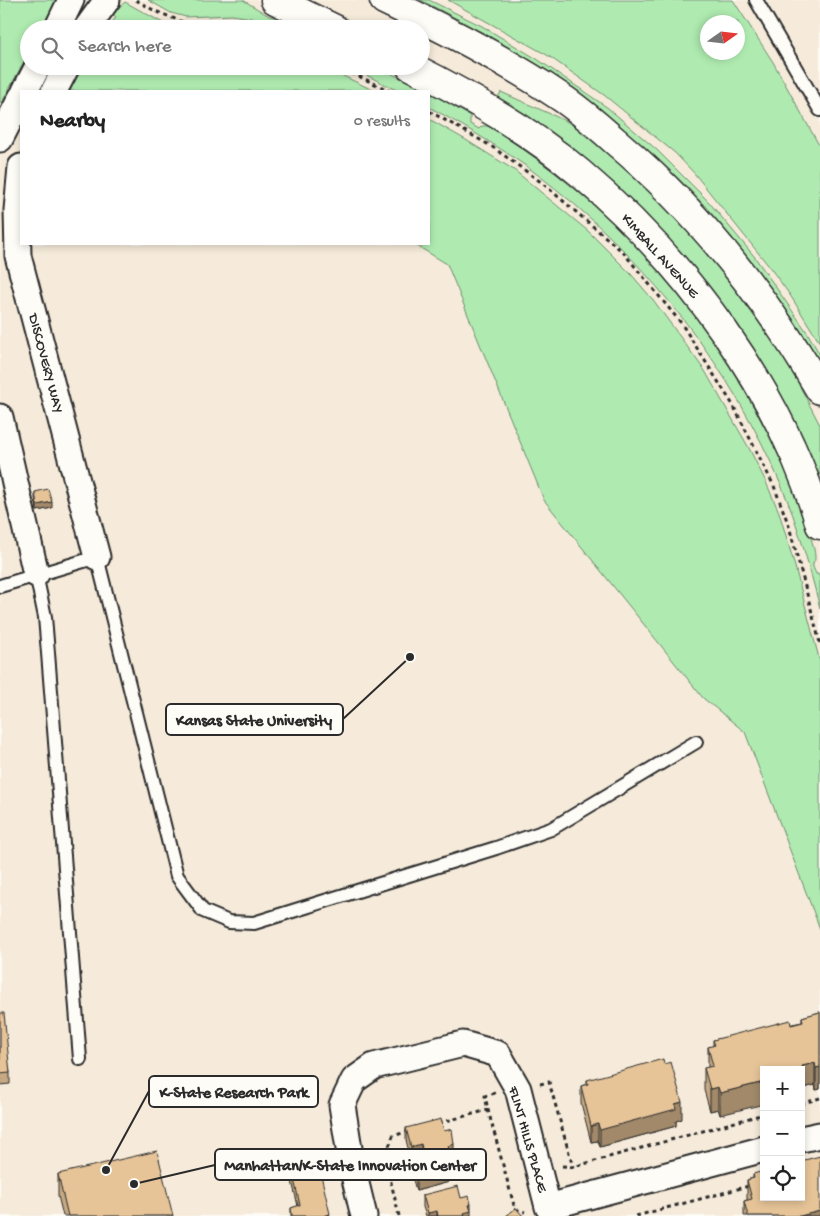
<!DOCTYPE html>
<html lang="en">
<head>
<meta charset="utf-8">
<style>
	body { margin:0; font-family:"Gochi Hand",sans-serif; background:#f6f6f6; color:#222 }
	.controls { position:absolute; right:15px; bottom:15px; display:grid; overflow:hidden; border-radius:0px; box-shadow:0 2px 8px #0003 }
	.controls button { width:45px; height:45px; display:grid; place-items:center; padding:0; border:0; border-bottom:1px solid #e0e0e0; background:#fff; color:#222; font:25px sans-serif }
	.compass { position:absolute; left:700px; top:15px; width:45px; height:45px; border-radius:50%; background:#fff; box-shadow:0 2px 8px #0003; rotate:76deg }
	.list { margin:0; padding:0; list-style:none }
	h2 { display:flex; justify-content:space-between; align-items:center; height:65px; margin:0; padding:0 20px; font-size:21px }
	h2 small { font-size:16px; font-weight:400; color:#767676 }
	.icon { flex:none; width:28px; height:28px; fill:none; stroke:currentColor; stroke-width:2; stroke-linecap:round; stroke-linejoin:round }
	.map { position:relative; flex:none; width:820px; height:1216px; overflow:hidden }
	.search { position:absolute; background:#fff; box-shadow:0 2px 8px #0003; left:20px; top:20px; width:410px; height:55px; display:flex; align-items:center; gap:12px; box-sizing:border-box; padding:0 18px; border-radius:28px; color:#767676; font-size:19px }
	.panel { position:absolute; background:#fff; box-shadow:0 2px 8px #0003; left:20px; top:90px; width:410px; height:155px; border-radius:0px }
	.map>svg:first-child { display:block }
	.built { fill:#f6ebda; fill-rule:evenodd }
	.green { fill:#afebb0; stroke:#6d8b6e; fill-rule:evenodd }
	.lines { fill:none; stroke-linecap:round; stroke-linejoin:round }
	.service-casing { stroke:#2b2b2b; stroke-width:16 }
	.minor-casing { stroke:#2b2b2b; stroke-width:29 }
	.secondary-casing { stroke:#2b2b2b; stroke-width:31 }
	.path { stroke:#2b2b2b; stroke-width:3; stroke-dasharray:4 4; stroke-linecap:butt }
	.service { stroke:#fdfcf7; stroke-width:12 }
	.minor { stroke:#fdfcf7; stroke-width:25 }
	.secondary { stroke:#fdfcf7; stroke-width:28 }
	.wall { fill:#c6a983; stroke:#2b2b2b }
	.shaded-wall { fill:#a1896a; stroke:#2b2b2b }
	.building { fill:#e6c498; stroke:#2b2b2b }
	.labels { text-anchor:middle; stroke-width:5; stroke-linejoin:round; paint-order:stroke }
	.street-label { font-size:15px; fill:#2b2b2b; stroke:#fdfcf7 }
	.leader { fill:none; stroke:#2b2b2b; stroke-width:2 }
	.callout-dot { fill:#2b2b2b; stroke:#fdfcf7; stroke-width:2 }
	.callout { fill:#fdfcf7; stroke:#2b2b2b; stroke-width:2 }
	.callout-label { font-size:16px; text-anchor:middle; font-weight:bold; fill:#2b2b2b }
</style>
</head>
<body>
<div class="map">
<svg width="820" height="1216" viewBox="0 0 820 1216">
	<rect width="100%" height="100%" fill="#fdfcf7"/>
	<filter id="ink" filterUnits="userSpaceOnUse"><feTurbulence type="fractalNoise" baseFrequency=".02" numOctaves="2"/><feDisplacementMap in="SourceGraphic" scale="10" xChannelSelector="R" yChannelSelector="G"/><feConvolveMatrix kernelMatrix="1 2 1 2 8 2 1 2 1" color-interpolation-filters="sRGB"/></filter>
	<g filter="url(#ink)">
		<path class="built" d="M 0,0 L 820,0 L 820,1216 L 0,1216 ZM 708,22 L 738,22 L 738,52 L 708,52 ZM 29,29 L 421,29 L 421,66 L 29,66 ZM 21,91 L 429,91 L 429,244 L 21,244 ZM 764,1070 L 801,1070 L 801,1197 L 764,1197 Z"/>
		<g class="green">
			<polygon points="0,0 57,0 42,29 29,29 29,52 1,104 0,103"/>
			<polygon points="148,0 243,0 269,16 278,18 300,29 271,29 251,18 232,15 186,17 171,13"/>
			<path d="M 420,0 L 429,0 L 482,26 L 537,59 L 608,108 L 657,150 L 708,201 L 754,256 L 807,332 L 820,355 L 820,367 C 794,323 766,279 733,239 C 649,135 539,58 420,0 Z"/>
			<path d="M 448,0 L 733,0 L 773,62 L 820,147 L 820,343 L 790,295 L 768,265 L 694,173 L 675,153 L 604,95 L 547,55 ZM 708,22 L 738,22 L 738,52 L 708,52 Z"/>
			<polygon points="125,2 163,23 183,29 100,29 104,23 110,26 116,17 112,14"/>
			<polygon points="80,66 322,66 375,91 66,91"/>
			<polygon points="348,66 376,66 427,91 398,91"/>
			<path d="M 429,92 L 470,116 L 470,124 L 479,129 L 482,126 L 487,126 L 492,128 C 611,205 702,304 766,430 C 780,458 794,487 804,517 C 807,528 815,546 815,557 C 815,564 814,558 813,564 C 812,566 815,571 816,574 L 818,574 L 820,578 L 820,608 C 809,566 798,524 781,485 C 734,373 651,265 556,189 C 517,157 473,131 429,107 Z"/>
			<polygon points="501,92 566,121 590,136 656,193 708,254 758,317 796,379 820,425 820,484 788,410 766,369 740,330 694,268 633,204 497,99"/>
			<polygon points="429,119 466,140 514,170 588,231 631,274 654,301 705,371 749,448 765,480 779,512 794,563 820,662 820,929 745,732 703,698 544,500 447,264 414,244 429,244"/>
		</g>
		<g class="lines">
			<g class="service-casing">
				<g id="service">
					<polyline points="756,0 820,110"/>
					<polyline points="36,574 45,617 48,653 80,1059"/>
					<polyline points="0,586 97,557 177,876 203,911 229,922 254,923 496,848 551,829 696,742"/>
				</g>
			</g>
			<g class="minor-casing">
				<g id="minor">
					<polyline points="57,29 71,0"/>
					<polyline points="86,29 107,0"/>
					<polyline points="25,91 38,66"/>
					<polyline points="54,91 67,66"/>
					<polyline points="0,139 21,98"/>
					<polyline points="21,167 17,210 18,256 97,557"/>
					<polyline points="0,417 36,574"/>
					<polyline points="801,1139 820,1135"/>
					<polyline points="364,1216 352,1167 342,1105 354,1080 374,1066 463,1044 498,1054 518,1089 548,1207 764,1149"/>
				</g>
			</g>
			<g class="secondary-casing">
				<g id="secondary">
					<polyline points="275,0 335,29"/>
					<path d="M 384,0 C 444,29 504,59 559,96 C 579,109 597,125 615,141 C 699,212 765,296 820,390"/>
					<path d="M 410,66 C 470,96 529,130 580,173 C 685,262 782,392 820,525"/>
				</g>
			</g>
			<g class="path">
				<polyline points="136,0 155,11 185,23 237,20 247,22 261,29"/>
				<polyline points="337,66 390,91"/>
				<polyline points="429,111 491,146 541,182 623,252 681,323 733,405 774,486 789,526 820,643"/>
				<polyline points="540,1084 549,1082 573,1167"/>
				<polyline points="495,1093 485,1096 488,1110 515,1209 525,1212"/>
				<polyline points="801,1104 820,1098"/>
				<polyline points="439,1123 488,1110"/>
				<polyline points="562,1166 573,1167 764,1114"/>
				<polyline points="399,1216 385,1157 393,1136 409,1131"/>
				<polyline points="636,1216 749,1186"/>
			</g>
			<use href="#service" class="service"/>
			<use href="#minor" class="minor"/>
			<use href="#secondary" class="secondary"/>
		</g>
		<g class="wall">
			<polygon points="35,492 52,508 37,511 35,498"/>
			<polygon points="820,1012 820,1089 816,1090 815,1085 804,1088 804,1093 801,1094 801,1070 720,1115 718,1109 710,1111 704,1090 704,1068 708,1068 708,1047 713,1046 713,1040 802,1022 802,1017"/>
			<polygon points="0,1013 10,1073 10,1084 0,1085"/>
			<polygon points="587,1080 682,1119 676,1121 676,1126 600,1147 598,1141 591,1142 581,1103 581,1086 587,1084"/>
			<polygon points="406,1128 444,1131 454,1156 450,1157 450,1163 458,1178 449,1180 449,1182 416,1191 409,1164 409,1152 406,1140"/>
			<polygon points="289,1158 312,1160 330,1216 291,1216 291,1208 298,1206 289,1169"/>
			<polygon points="58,1174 173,1216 63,1216 58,1196"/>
			<polygon points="753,1174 820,1216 744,1216 744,1201 747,1200 747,1180 753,1178"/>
			<polygon points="423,1195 461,1198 471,1216 426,1216 423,1207"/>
		</g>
		<g class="shaded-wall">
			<polygon points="52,502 52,508 37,511 37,505"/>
			<polygon points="815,1063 815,1085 804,1088 804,1093 801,1094 801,1072 802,1066"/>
			<polygon points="820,1067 820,1089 816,1090 816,1068"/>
			<polygon points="764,1082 764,1104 720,1115 720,1093"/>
			<polygon points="718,1087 718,1109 710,1111 710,1089"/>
			<polygon points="682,1102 682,1119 676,1121 676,1126 600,1147 600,1130"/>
			<polygon points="598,1124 598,1141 591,1142 591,1126"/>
			<polygon points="421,1144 421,1156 411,1158 411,1147"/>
			<polygon points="454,1144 454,1156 448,1158 448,1146"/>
			<polygon points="450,1157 450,1168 458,1166 458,1178 449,1180 449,1182 416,1191 416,1179 446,1158"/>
			<polygon points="471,1204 471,1216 464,1216 464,1213 469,1205"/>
			<polygon points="437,1211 437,1216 428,1216 428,1213"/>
			<polygon points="820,1211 820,1216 800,1216"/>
		</g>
		<g class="building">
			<polygon points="48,489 52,502 37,505 35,492"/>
			<polygon points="820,1012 820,1067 816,1068 815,1063 802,1066 804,1071 801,1072 801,1070 764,1070 764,1082 720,1093 718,1087 710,1089 704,1068 713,1066 708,1047 715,1045 713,1040 790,1020 791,1025 803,1022 802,1017"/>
			<polygon points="0,1013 4,1013 10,1073 0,1074"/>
			<polygon points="663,1059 664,1064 671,1062 682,1102 675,1104 676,1109 600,1130 598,1124 591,1126 581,1086 588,1084 587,1080"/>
			<polygon points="441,1119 444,1131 452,1129 454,1144 448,1146 450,1157 446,1158 448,1164 456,1162 458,1166 449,1168 449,1171 416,1179 409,1152 422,1149 421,1144 411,1147 406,1128"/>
			<polygon points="157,1151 173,1216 68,1216 58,1174"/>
			<polygon points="310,1153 312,1160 317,1158 330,1214 323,1216 292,1216 291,1208 300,1205 289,1158"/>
			<polygon points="820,1156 820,1211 800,1216 748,1216 744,1201 752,1199 747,1180 754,1178 753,1174 764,1171 764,1197 801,1197 801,1161"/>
			<polygon points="458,1186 461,1198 469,1196 471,1204 469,1205 471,1211 464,1213 465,1216 437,1216 438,1216 437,1211 428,1213 423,1195"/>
			<polygon points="516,1208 523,1216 506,1216"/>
		</g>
	</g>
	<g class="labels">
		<g class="street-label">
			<text transform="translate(661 255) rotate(48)" y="5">KIMBALL AVENUE</text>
			<text transform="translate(47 363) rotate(75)" y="5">DISCOVERY WAY</text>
			<text transform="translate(529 1139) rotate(74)" y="5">FLINT HILLS PLACE</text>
		</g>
	</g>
	<path class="leader" d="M410 657L343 719M106 1170L149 1091M134 1184L215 1165"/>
	<g class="callout-dot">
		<circle cx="410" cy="657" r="5"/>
		<circle cx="106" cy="1170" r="5"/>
		<circle cx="134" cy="1184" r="5"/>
	</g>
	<g class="callout">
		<rect x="166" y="704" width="177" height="31" rx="5"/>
		<rect x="149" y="1076" width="169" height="31" rx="5"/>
		<rect x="215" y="1149" width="271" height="31" rx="5"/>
	</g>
	<g class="callout-label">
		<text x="254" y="725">Kansas State University</text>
		<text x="234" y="1097">K-State Research Park</text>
		<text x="350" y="1170">Manhattan/K-State Innovation Center</text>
	</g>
</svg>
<div class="controls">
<button>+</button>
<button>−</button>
<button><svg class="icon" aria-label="locate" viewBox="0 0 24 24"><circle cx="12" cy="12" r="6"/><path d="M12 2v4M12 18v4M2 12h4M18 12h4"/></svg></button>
</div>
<svg class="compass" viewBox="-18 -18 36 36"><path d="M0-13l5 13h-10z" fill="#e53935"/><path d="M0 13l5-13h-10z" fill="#767676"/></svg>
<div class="search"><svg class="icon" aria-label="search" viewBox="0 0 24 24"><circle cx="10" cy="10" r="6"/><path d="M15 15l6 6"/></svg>Search here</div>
<section class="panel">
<h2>Nearby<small>0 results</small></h2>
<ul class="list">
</ul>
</section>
</div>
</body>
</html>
